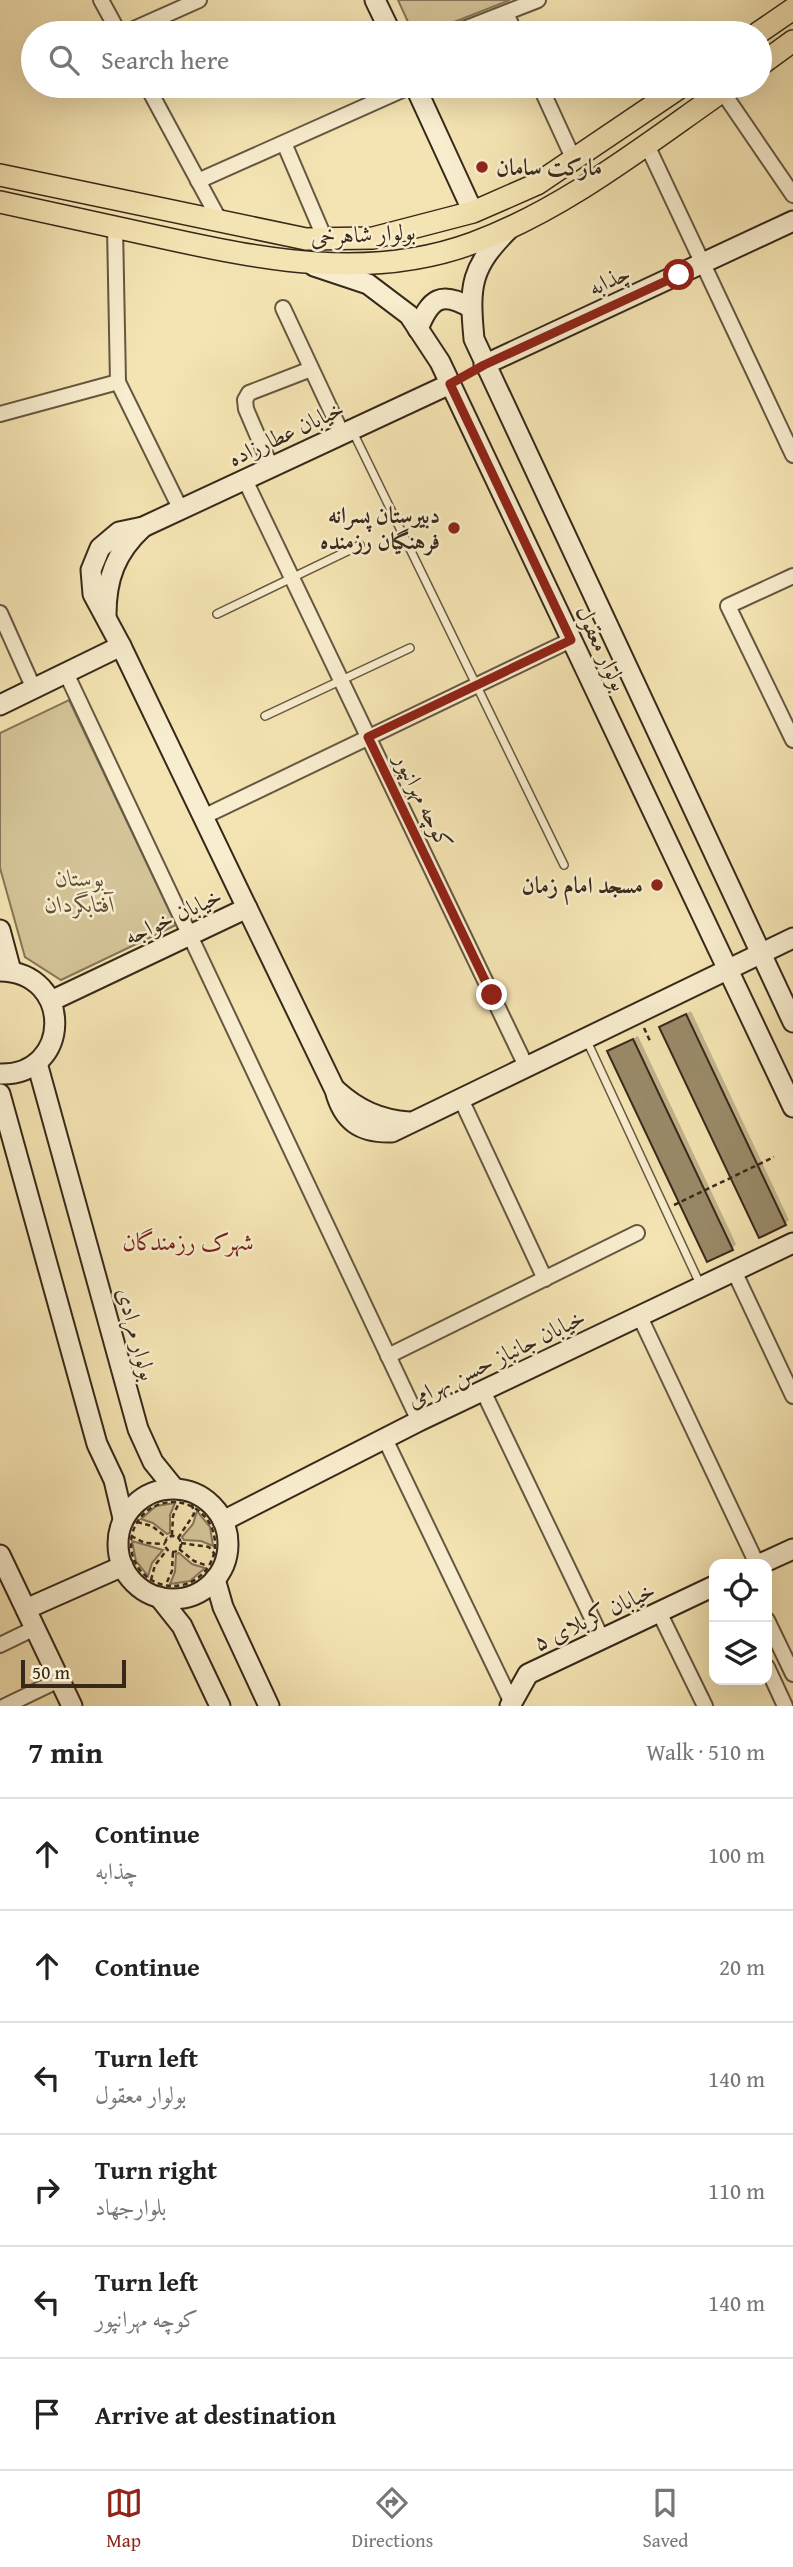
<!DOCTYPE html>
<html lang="en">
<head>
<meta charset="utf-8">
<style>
	body { margin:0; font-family:"Gentium Book Plus",Amiri,serif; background:#f6f6f6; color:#222 }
	.controls { position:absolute; right:21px; bottom:21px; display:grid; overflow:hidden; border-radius:14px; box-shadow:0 7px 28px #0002 }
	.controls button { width:63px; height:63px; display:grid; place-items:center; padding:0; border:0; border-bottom:2px solid #e0e0e0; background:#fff; color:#222; font:35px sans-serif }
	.scale { position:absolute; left:21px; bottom:18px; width:105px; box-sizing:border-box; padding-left:7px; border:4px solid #372919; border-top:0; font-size:19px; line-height:24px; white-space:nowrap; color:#372919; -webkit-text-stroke:5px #f8edce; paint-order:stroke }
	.stop { position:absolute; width:21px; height:21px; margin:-16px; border:5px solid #8f2418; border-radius:50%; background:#fff }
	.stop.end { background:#8f2418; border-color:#fff; box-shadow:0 2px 7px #0008 }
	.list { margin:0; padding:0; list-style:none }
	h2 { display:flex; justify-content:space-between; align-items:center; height:91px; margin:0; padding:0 28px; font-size:30px }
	h2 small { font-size:23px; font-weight:400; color:#767676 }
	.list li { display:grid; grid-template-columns:46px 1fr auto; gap:21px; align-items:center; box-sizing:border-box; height:112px; padding:0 28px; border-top:2px solid #e0e0e0 }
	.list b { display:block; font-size:26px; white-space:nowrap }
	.list p { margin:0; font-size:23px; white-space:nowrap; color:#767676 }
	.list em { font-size:23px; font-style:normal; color:#767676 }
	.icon { flex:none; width:38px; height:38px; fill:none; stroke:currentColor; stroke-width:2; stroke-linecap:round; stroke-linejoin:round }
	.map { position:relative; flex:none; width:793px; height:1706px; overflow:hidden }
	.search { position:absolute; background:#fff; box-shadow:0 7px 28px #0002; left:21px; right:21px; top:21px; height:77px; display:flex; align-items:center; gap:18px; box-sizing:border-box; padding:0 24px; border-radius:38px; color:#767676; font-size:26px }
	.sheet { height:763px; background:#fff }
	nav { display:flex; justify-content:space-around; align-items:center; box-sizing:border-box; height:98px; border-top:2px solid #e0e0e0; background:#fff; font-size:19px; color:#767676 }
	nav a { display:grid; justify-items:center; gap:4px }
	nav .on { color:#8f2418 }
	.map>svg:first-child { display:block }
	.green { fill:#d5c499; stroke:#867659; stroke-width:2 }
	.shadow { fill:#0003 }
	.building { fill:#9a8a69; stroke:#372919; stroke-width:2 }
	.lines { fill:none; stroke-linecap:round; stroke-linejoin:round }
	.lane-casing { stroke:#665840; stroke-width:10 }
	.street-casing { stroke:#665840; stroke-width:18 }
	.secondary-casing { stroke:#372919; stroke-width:23 }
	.primary-casing { stroke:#372919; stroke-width:24 }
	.path { stroke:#372919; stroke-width:2.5; stroke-dasharray:5 3.5; stroke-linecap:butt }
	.lane { stroke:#f8edce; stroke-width:7 }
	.street { stroke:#f8edce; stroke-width:14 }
	.secondary { stroke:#f8edce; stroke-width:19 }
	.primary { stroke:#f5e4b3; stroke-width:21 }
	.route { stroke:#8f2418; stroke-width:9 }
	.poi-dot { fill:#8f2418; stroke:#f8edce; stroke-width:2.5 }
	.labels { text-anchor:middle; stroke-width:5; stroke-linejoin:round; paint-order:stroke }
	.poi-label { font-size:23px; font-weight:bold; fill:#372919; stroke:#f8edce; text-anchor:end }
	.street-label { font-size:23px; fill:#372919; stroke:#f8edce }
	.park-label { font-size:23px; font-style:italic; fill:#5e5039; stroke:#f8edce }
	.neighbourhood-label { font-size:24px; fill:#7a1f14; stroke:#f8edce }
</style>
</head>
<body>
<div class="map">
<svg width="793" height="1706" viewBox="0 0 793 1706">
	<rect width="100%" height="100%" fill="#f5e4b3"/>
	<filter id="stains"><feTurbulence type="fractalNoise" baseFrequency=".00286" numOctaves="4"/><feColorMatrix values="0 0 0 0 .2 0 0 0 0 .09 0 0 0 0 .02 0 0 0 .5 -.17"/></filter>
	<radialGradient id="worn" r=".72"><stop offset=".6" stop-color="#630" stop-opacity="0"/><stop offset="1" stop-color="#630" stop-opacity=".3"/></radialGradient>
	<g class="green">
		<polygon points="398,0 510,0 426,33 413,33"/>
		<polygon points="69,700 176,925 61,980 25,957 0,868 0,733"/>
		<polygon points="175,1503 170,1515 170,1533 167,1534 153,1523 141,1519 156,1506"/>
		<polygon points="197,1511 210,1527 213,1546 201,1541 184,1540 182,1537 193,1524"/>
		<polygon points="132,1541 163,1550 152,1563 148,1576 136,1561"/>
		<polygon points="179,1553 192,1564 205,1568 190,1581 170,1584 175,1572 176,1554"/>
	</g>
	<g class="shadow">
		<polygon points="691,1011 789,1220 785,1224 662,1027"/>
		<polygon points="638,1036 736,1244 732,1249 609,1051"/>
	</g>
	<g class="building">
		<polygon points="686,1014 786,1225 759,1238 659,1027"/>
		<polygon points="633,1039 733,1250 707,1262 607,1051"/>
	</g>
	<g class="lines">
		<g class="lane-casing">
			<g id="lane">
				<polyline points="352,430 564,865"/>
				<polyline points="217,614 360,545"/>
				<polyline points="265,716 410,648"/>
				<polyline points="587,1041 700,1284"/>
			</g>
		</g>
		<g class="street-casing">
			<g id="street">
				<polyline points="101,0 119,33"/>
				<polyline points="506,13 515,33"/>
				<polyline points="125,33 199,0"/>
				<polyline points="454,33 538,0"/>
				<polyline points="147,86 221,223"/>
				<polyline points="540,86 574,160"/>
				<polyline points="722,91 793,195"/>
				<polyline points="284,143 325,239"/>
				<polyline points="646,143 793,455"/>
				<polyline points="198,181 411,86"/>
				<polyline points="115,227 118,382 181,510"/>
				<polyline points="283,308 342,434"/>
				<polyline points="0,414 118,382"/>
				<polyline points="271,467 246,409 245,400 249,393 311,369"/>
				<polyline points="245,480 526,1066"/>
				<polyline points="793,576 728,606 793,740"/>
				<polyline points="0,613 34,689"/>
				<polyline points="66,673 419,1421"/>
				<polyline points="203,817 571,640"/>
				<polyline points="460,1097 545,1279"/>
				<polyline points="734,1271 793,1396"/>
				<polyline points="640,1317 757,1564"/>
				<polyline points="388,1356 637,1233"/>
				<polyline points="483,1391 602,1639"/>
				<polyline points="385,1439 511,1701"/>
				<polyline points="659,1612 705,1706"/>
				<polyline points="767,1620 793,1674"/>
				<polyline points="0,1645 35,1628"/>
				<polyline points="767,1667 785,1706"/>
				<polyline points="5,1706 59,1680"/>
			</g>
		</g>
		<g class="secondary-casing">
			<g id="secondary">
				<polyline points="375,0 391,33"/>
				<polyline points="415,86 473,212"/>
				<path d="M 510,228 C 470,268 469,285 474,339 L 793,1022"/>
				<polyline points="314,266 368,284 409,315 440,362 793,1107"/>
				<path d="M 418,329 C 430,299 441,290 471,308"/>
				<polyline points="484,365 793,221"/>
				<path d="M 106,615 C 106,578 116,552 143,527"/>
				<polyline points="121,646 247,908"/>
				<polyline points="0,705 121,646 93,594 91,570 100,548 119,532 143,527 450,384"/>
				<polyline points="0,930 11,971"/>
				<path d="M 0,971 C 74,972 72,1076 0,1074"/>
				<path d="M 51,1001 L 247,908 L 335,1090 C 343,1121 360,1133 392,1132 L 793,938"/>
				<polyline points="37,1063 138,1429 153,1462 174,1488"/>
				<path d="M 336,1090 C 358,1110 380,1120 409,1122"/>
				<polyline points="0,1094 97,1444 114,1480 123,1518"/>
				<circle cx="173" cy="1544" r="55"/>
				<polyline points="223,1521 419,1421 793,1243"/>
				<polyline points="0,1555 72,1706"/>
				<polyline points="760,1564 793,1549"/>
				<polyline points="215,1579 223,1607 269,1706"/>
				<polyline points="159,1597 182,1626 220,1706"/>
				<polyline points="26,1609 123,1566"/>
				<polyline points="510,1706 528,1674 714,1586"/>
			</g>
		</g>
		<g class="primary-casing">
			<g id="primary">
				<polyline points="758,33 793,9"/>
				<polyline points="760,65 793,41"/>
				<polyline points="0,175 306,239 373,238 473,212 537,184 682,86"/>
				<path d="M 0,202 C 53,214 107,225 160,237 C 264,260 370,281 473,243 C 566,209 649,142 730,86"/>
			</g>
		</g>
		<g class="path">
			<polyline points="644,1028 650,1041"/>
			<polyline points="674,1205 774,1157"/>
			<circle cx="173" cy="1544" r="42"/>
			<polyline points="137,1522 152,1526 167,1538"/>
			<polyline points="172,1535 173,1516 178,1505"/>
			<circle cx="173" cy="1544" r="8"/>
			<polyline points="131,1536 145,1543 165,1544"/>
			<polyline points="178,1538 194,1514 190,1493"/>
			<polyline points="181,1543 209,1547 222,1563"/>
			<polyline points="179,1549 194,1561 205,1565"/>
			<polyline points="151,1580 155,1565 167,1550"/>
			<polyline points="167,1582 172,1571 173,1552"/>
		</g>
		<use href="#lane" class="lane"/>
		<use href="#street" class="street"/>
		<use href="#secondary" class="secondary"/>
		<use href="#primary" class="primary"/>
	</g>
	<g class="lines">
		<polyline class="route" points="492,995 368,737 571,640 450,384 484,365 679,275"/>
	</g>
	<g class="poi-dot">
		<circle cx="482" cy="167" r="7"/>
		<circle cx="454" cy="528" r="7"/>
		<circle cx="657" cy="885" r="7"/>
	</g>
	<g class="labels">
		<g class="poi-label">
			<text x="496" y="175" text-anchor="start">مارکت سامان</text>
			<text x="440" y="523">دبیرستان پسرانه<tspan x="440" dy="26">فرهنگیان رزمنده</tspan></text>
			<text x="643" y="893">مسجد امام زمان</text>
		</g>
		<g class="street-label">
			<text transform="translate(363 234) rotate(-3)" y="8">بولوار شاهرخی</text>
			<text transform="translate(609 280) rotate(-25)" y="8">چذابه</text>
			<text transform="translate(286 433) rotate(-25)" y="8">خیابان عطارزاده</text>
			<text transform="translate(602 648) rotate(65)" y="8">بولوار معقول</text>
			<text transform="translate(424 801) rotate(64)" y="8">کوچه مهرانپور</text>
			<text transform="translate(173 916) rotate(-25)" y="8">خیابان خواجه</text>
			<text transform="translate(137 1334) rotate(75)" y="8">بولوار مرادی</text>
			<text transform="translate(496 1358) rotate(-26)" y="8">خیابان جانباز حسن بهرامی</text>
			<text transform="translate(594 1616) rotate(-25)" y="8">خیابان کربلای ۵</text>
		</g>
		<g class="park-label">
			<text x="80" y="886">بوستان<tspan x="80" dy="26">آفتابگردان</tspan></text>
		</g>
		<g class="neighbourhood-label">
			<text x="188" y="1250">شهرک رزمندگان</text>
		</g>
	</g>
	<rect width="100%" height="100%" filter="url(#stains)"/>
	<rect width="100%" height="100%" fill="url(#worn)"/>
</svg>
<div class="controls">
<button><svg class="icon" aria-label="locate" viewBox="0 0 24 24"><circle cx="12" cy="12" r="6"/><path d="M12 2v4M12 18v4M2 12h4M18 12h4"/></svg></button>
<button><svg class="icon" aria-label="layers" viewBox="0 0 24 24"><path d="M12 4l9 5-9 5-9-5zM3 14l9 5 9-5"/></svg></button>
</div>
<div class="scale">50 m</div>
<div class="stop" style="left:679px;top:275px"></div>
<div class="stop end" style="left:492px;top:995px"></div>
<div class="search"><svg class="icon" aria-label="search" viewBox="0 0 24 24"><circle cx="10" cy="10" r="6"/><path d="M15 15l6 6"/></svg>Search here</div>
</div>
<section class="sheet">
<h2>7 min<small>Walk · 510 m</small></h2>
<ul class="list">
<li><svg class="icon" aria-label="ahead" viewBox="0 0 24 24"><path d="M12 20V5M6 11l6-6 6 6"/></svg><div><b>Continue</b><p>چذابه</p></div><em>100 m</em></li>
<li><svg class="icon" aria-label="ahead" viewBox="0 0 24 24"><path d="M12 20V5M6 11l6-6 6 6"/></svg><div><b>Continue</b></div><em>20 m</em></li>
<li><svg class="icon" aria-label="left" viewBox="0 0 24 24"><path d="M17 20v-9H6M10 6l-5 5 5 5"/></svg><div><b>Turn left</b><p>بولوار معقول</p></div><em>140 m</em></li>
<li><svg class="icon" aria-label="right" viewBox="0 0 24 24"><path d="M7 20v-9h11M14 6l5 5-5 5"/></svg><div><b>Turn right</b><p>بلوارجهاد</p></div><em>110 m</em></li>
<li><svg class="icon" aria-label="left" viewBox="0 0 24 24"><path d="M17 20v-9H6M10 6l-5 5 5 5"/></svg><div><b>Turn left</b><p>کوچه مهرانپور</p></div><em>140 m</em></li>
<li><svg class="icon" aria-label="arrive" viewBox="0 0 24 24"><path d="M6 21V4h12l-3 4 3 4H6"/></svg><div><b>Arrive at destination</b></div></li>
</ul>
</section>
<nav>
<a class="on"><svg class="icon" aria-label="map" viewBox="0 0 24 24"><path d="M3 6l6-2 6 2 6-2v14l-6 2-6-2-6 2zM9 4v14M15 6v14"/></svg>Map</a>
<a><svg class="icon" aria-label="directions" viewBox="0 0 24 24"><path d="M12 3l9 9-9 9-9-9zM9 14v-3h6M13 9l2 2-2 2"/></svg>Directions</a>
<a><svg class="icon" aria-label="saved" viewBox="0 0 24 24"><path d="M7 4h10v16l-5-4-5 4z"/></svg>Saved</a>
</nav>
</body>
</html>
